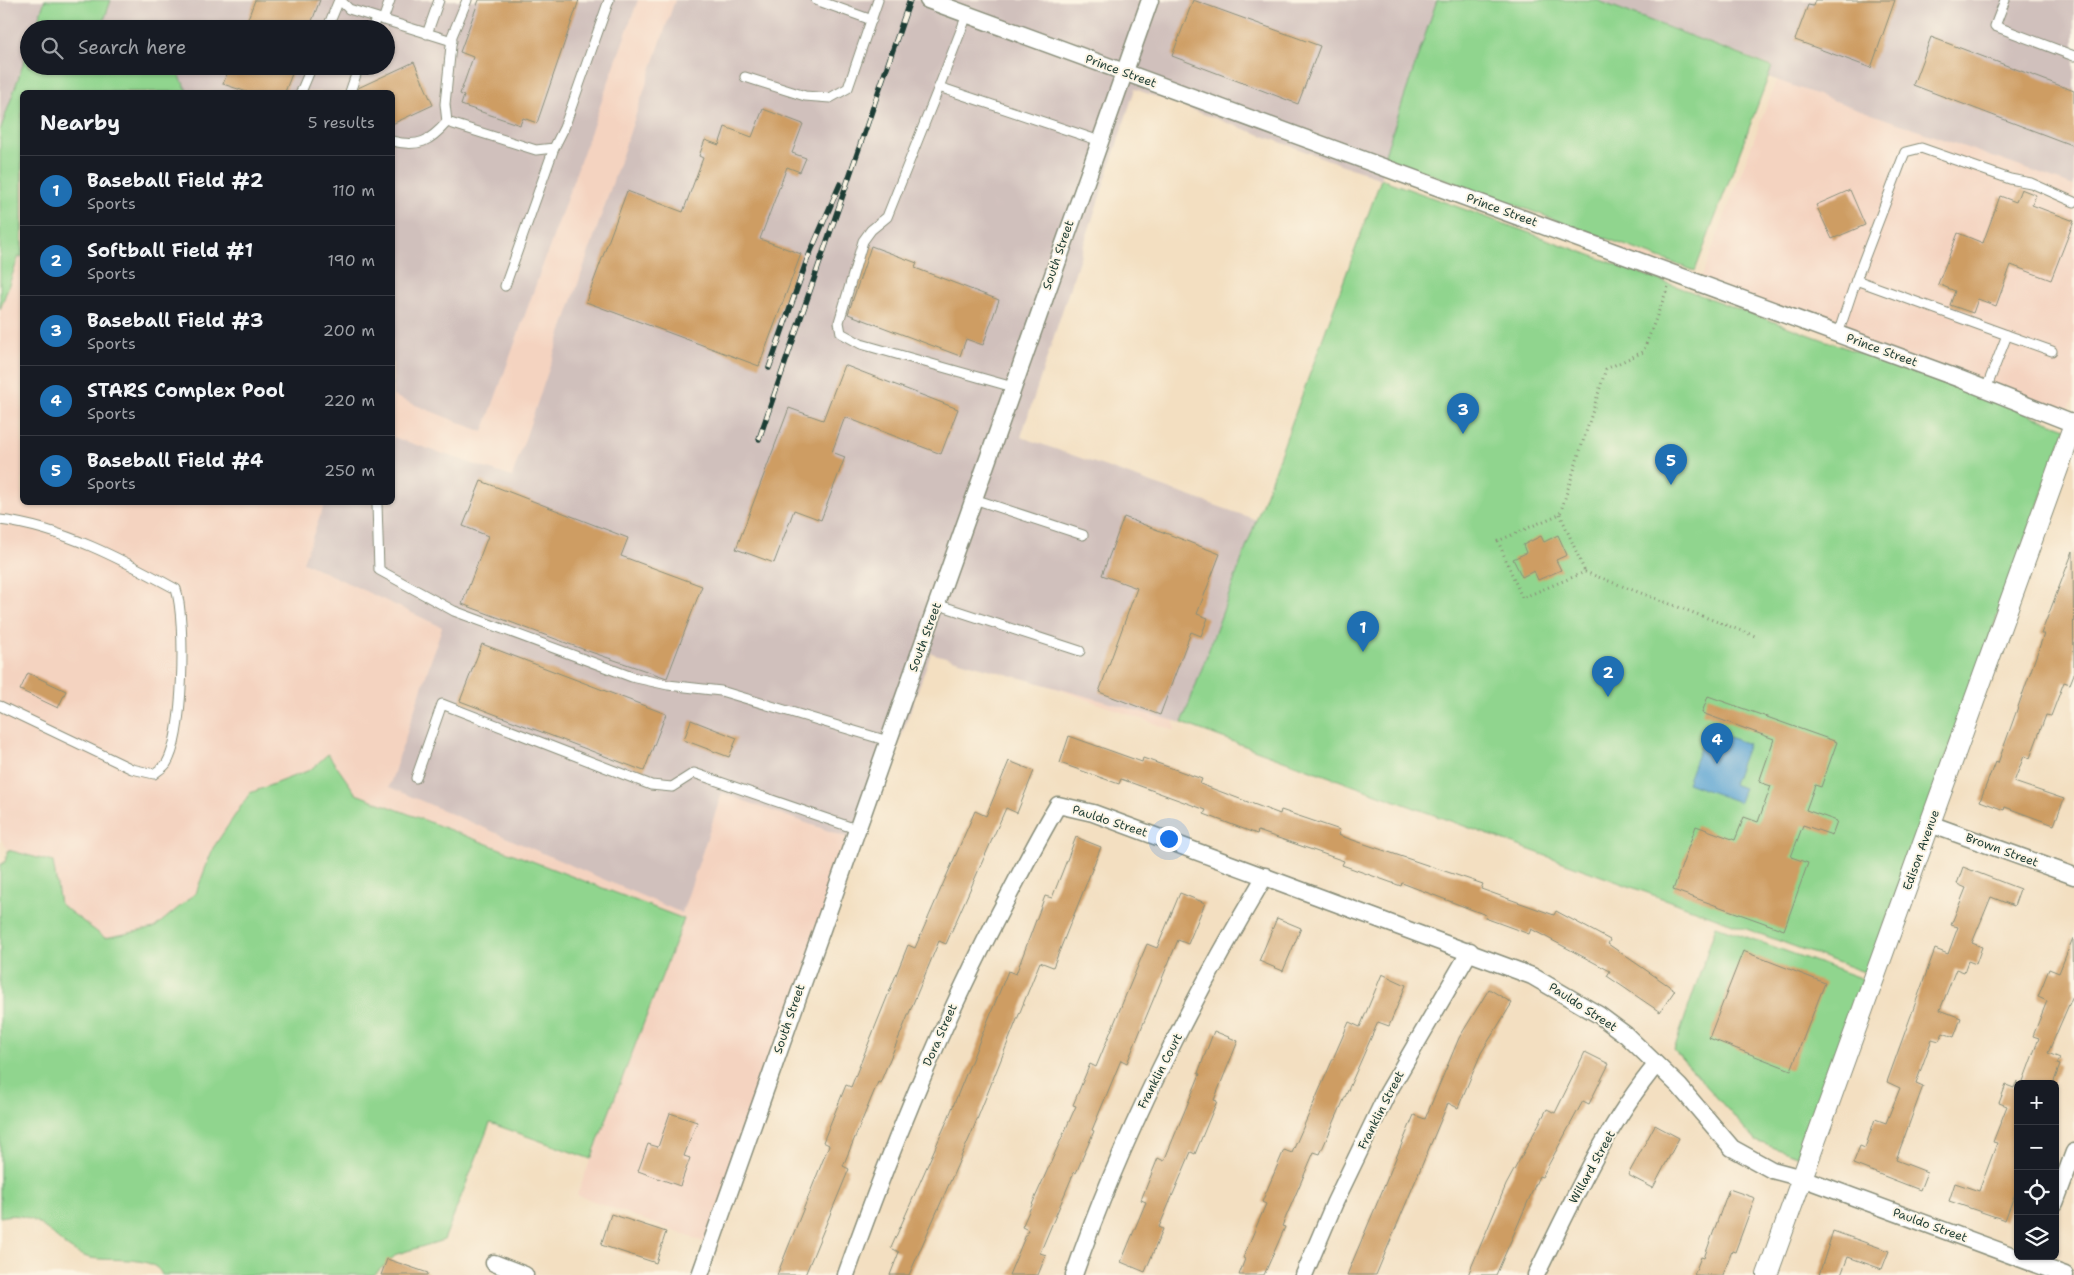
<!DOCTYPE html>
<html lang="en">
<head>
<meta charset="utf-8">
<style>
	body { margin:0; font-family:"Shantell Sans",sans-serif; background:#20242c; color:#f1f3f6 }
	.controls { position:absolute; right:15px; bottom:15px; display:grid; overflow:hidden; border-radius:8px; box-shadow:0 1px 4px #0004 }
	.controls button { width:45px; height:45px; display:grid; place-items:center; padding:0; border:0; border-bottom:1px solid #363941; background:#171b24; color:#f1f3f6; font:25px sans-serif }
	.you { position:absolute; left:1168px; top:838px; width:18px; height:18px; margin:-12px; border:4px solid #fff; border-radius:50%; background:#1a73e8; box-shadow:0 0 0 8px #1a73e833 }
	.badge { display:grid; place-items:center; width:32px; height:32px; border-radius:50%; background:#1f6fb2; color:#fff; font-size:16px; font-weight:700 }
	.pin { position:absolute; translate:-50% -41px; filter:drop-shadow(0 1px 2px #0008) }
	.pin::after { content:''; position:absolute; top:26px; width:18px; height:15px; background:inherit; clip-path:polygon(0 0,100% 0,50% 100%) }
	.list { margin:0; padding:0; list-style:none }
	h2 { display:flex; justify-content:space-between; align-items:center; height:65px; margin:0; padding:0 20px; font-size:21px }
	h2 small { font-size:16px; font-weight:400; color:#9ea1a6 }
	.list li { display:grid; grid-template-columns:32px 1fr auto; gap:15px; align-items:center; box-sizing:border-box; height:70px; padding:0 20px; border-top:1px solid #363941 }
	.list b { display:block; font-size:19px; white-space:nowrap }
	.list p { margin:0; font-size:16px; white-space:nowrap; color:#9ea1a6 }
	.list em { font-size:16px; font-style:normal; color:#9ea1a6 }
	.icon { flex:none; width:28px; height:28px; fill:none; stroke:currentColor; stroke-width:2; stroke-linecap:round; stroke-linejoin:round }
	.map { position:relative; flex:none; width:2074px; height:1275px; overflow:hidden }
	.search { position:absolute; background:#171b24; box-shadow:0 1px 4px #0004; left:20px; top:20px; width:375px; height:55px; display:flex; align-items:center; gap:12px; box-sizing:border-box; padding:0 18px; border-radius:28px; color:#9ea1a6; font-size:19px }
	.panel { position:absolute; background:#171b24; box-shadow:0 1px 4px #0004; left:20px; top:90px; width:375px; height:415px; border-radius:8px }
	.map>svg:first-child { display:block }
	.built { fill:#f4d3c0 }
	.industrial { fill:#d0c0bc }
	.green { fill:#90d58e; stroke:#588961 }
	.water { fill:#5da5d3; stroke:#3e7184 }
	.building { fill:#ce9d63 }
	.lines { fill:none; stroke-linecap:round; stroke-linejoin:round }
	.service-casing { stroke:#898e7a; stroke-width:11 }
	.minor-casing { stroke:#898e7a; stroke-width:19 }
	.tertiary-casing { stroke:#898e7a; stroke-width:22 }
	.path { stroke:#898e7a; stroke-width:3; stroke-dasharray:1 4; stroke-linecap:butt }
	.service { stroke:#fff; stroke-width:9 }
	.minor { stroke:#fff; stroke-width:16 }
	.tertiary { stroke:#fff; stroke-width:20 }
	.rail-casing { stroke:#1f3d34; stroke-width:5.5 }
	.rail { stroke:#fcf5e5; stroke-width:4; stroke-dasharray:11; stroke-linecap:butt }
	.labels { text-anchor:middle; stroke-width:4; stroke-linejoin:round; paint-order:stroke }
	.street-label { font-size:12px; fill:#1f3d34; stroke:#fcf5e5 }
</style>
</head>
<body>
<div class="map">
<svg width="2074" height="1275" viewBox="0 0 2074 1275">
	<rect width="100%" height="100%" fill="#fcf5e5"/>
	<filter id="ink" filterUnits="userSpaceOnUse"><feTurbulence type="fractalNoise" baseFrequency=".02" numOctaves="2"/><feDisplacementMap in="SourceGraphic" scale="10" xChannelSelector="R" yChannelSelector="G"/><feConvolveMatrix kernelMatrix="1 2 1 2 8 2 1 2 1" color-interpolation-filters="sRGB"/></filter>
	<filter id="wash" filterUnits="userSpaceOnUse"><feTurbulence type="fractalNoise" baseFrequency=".0096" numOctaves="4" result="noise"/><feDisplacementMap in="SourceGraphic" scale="20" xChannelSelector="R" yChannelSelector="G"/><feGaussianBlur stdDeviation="1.12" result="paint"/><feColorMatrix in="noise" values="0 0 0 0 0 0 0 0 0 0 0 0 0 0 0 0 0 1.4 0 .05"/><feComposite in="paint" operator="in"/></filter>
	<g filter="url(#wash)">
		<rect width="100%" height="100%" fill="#f3dfc1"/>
		<polygon class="built" points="87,0 1428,0 1376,159 1702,276 1780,70 2074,0 2074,396 2065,420 1137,82 1012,437 1174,721 1175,731 924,641 712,1245 577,1195 684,919 356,794 328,754 310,770 250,793 213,848 196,893 154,928 105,938 60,904 53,862 8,850 0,838 0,241 22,179 22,502 392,502 392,92 54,92 63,66 386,66 386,29 77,29"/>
		<g class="industrial">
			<polygon points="0,0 87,0 77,29 29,29 29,66 22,92 0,241"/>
			<polygon points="111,0 638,0 483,432 393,396 392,92 188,92 180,77 171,66 386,66 386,29 109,29 102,26"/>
			<polygon points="675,0 1437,0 1384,157 1381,179 1135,89 1021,437 1257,520 1182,723 931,653 863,843 722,793 682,913 389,787 442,627 303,562 325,503 392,502 393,437 512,477"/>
			<polygon points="1596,0 2074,0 2074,186 1768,77 1772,66"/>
		</g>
		<g class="green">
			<polygon points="45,0 111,0 102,26 109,29 35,29"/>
			<polygon points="1437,0 1596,0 1772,67 1695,271 1384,157"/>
			<polygon points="29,47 29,66 171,66 180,77 188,92 22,92 22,257 19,256 0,310 0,131"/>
			<polygon points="1381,179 2066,428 1867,973 1182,723"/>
			<path d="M 328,754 L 356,794 L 684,919 L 591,1159 L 490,1123 L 444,1240 L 397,1254 L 374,1275 L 162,1275 C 154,1253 106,1263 87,1257 C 53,1247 43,1207 0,1217 L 0,865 L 5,862 L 8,850 L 53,862 L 60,904 L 105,938 L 154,928 L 196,893 L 213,848 L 250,793 L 310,770 Z"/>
			<polygon points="1716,926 1863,979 1799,1157 1756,1141 1674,1050"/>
		</g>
		<polygon class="water" points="1707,729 1748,744 1733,784 1744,788 1739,802 1687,783"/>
		<g id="blocks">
			<g class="building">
				<polygon points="255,0 320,0 309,29 244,29"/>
				<polygon points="479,0 579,0 537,123 523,118 520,125 461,105 464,96 460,94 473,57 460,52"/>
				<polygon points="1193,0 1320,46 1298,104 1172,56"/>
				<polygon points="1815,0 1895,0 1871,68 1795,40 1808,5 1813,6"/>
				<polygon points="1931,37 2074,91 2074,146 1913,85"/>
				<polygon points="414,62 433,105 392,124 392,92 356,92 358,88"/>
				<polygon points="230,66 295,66 285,92 247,92 223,84"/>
				<polygon points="763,109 803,124 792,153 806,158 800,172 787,167 760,239 801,254 759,366 586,302 627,191 683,212 703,158 699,156 705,140 719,145 725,127 752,137"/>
				<polygon points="2021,189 2036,195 2032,205 2074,221 2051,280 2011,265 1996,306 1978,299 1973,313 1950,305 1955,291 1938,284 1958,233 1983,243 2000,196 2016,202"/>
				<polygon points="1850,190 1865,225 1832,239 1816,205"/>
				<polygon points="871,246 917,263 915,268 999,300 983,345 966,339 960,356 848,314"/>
				<polygon points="844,365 958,409 941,454 845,417 832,452 845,457 821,520 794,510 774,563 736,549 789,408 823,420"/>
				<polygon points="481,481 628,538 621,556 702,586 667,678 585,650 462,604 488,536 463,526"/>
				<polygon points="1124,517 1220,554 1197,614 1208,618 1201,636 1191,632 1160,715 1099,692 1137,588 1102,575"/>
				<polygon points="1558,535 1567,555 1556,560 1561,570 1538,580 1534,571 1522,577 1513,559 1526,553 1523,545 1541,536 1544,542"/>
				<polygon points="2073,551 2074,674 2070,684 2064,682 2051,716 2046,715 2030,758 2024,756 2014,782 2064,799 2054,825 2005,807 2004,810 1980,801 1995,762 1998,763 2044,634 2041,634"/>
				<polygon points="482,644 666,714 644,771 460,701"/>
				<polygon points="28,673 66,691 58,708 20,690"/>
				<polygon points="1708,696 1837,742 1821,787 1815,785 1806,810 1837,821 1832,835 1803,825 1791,857 1808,863 1784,930 1673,890 1696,826 1735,840 1744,817 1758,822 1771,786 1759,782 1774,739 1702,713"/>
				<polygon points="691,720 737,738 729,757 684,740"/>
				<polygon points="1069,736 1142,762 1143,758 1202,779 1200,784 1280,814 1281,810 1340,830 1338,835 1483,884 1481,889 1554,915 1556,911 1610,940 1608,944 1675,990 1660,1012 1607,976 1610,971 1531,929 1529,934 1485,918 1486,915 1402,883 1401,886 1342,865 1344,861 1258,831 1257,834 1204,814 1206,810 1121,779 1119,784 1060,763"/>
				<polygon points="1009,761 1034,771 1017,813 1006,808 946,944 939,941 880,1083 878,1082 843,1166 849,1169 805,1275 777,1275 829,1145 823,1142 846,1085 851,1087 908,945 915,948 975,811 986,816"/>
				<polygon points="1076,837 1101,847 1053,967 1040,962 972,1132 909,1275 890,1275 899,1252 891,1248 947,1121 1008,971 1016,974 1045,896 1052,898"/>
				<polygon points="1963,867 2020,889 2014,906 1991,897 1972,943 1982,947 1976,964 1968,961 1964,972 1956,969 1940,1010 1961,1018 1954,1037 1943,1033 1939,1041 1932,1039 1916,1083 1923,1086 1896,1160 1927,1172 1920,1190 1853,1164 1860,1146 1865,1148 1875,1119 1886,1123 1900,1088 1887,1082 1935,949 1948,954 1958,927 1951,925 1966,888 1957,884"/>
				<polygon points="1180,893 1205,903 1188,944 1178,940 1127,1063 1121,1060 1092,1130 1094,1131 1076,1173 1074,1172 1040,1253 1046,1255 1038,1275 1009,1275 1028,1230 1022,1227 1076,1106 1073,1105 1090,1064 1096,1067 1147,944 1157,948"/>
				<polygon points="1277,918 1301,928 1283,971 1259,961"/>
				<polygon points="2073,938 2074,993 2048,1053 2060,1058 2057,1064 2060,1065 2053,1084 2022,1084 2039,1038 2033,1036 2047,1001 2038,997 2049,969 2059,973"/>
				<polygon points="1743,951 1825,983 1791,1070 1709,1038"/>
				<polygon points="1382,974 1406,985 1389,1026 1378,1022 1320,1154 1314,1152 1282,1226 1285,1227 1264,1275 1239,1275 1245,1259 1243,1258 1266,1204 1262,1202 1284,1150 1292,1153 1349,1022 1360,1027"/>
				<polygon points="1489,989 1512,1003 1481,1053 1458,1108 1448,1103 1376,1275 1347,1275 1414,1115 1425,1119 1459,1038"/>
				<polygon points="1214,1031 1238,1041 1214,1100 1217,1101 1195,1154 1191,1152 1159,1227 1163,1229 1145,1272 1121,1262 1146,1202 1141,1200 1158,1158 1164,1161 1200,1074 1198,1073"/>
				<polygon points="1585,1052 1609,1064 1589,1104 1583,1101 1542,1177 1539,1176 1496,1275 1468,1275 1506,1185 1547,1109 1555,1113"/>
				<polygon points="2017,1081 2018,1186 2005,1220 1949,1201 1955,1183 1979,1191 1997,1143 1993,1142 2007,1106 1999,1103 2006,1085 2014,1088"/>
				<polygon points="670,1113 697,1122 684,1156 690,1158 680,1186 638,1171 648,1144 658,1147"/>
				<polygon points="1655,1125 1679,1138 1653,1188 1628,1175"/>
				<polygon points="1729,1189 1755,1198 1735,1252 1732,1251 1723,1275 1694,1275 1701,1257 1704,1258"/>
				<polygon points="611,1214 666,1232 656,1263 601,1245"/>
				<polygon points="1833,1231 1889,1251 1882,1269 1848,1257 1841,1275 1819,1275"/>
				<polygon points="387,1259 428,1273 427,1275 381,1275"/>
			</g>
		</g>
	</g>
	<g filter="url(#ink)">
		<use href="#blocks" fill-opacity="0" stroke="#898e7a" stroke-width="1"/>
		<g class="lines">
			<g class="service-casing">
				<g id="service">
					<polyline points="340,0 349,9 452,41"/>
					<polyline points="467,0 452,36 445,104 447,122 536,150 554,148 564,128 609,0"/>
					<polyline points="816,0 872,20"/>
					<polyline points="2005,0 1995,26 2074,56"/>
					<polyline points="967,15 939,87 1100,141"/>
					<polyline points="383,20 390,0"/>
					<polyline points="327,29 339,0"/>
					<polyline points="372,29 376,18"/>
					<polyline points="427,34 439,0"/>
					<polyline points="745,77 805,96 830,98 848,88 878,0"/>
					<polyline points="939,87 887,217 871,230 863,241 839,322 841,333 861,344 1013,387"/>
					<polyline points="301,92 312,66"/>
					<polyline points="350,92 359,66"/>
					<path d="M 392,141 C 419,148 430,141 447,122"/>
					<polyline points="1856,280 1905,152 1921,148 2010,179 2031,183 2074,202"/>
					<polyline points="505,286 554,148"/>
					<polyline points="1838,334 1856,280 2007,335 1986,389"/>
					<polyline points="2007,335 2052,351"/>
					<polyline points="974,499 1083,535"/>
					<polyline points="377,504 379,570 454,611 632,677 668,685 721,691 888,741"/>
					<path d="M 0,520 C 63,528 121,559 176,589 C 186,620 184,737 166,764 C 163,768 157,771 154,774 L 132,769 L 0,706"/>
					<polyline points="936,604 1080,651"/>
					<polyline points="416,778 442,704 651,785 672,787 694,773 856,829"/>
				</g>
			</g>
			<g class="minor-casing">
				<g id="minor">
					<polyline points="928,0 1960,379 2074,424"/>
					<polyline points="1930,824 2074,876"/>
					<polyline points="2055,1203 2074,1152"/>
					<polyline points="494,1263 525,1275"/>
					<polyline points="700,1275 1150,0"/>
					<path d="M 846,1275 C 890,1150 939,1029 1000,912 C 1019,876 1037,840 1058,805 L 1093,813 L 1532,976 L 1599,1015 L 1626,1035 L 1679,1086 L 1732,1148 L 1772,1170 L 1802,1178 L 2065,1275"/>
					<path d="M 1074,1275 C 1122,1135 1190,1003 1265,876"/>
					<polyline points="1304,1275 1335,1202 1387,1094 1470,951"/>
					<path d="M 1536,1275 C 1571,1205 1606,1125 1656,1065"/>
				</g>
			</g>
			<g class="tertiary-casing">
				<polyline id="tertiary" points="1767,1275 2074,424"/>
			</g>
			<g class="path">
				<polyline points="1668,287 1643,352 1606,369 1560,514 1498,541 1522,598 1585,572 1755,636"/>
				<polyline points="1560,514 1585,572"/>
			</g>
			<use href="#service" class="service"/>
			<use href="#minor" class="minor"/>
			<use href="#tertiary" class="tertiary"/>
			<g class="rail-casing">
				<g id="rail">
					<polyline points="769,368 807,260 840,184"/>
					<polyline points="759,439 910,0"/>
				</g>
			</g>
			<use href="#rail" class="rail"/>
		</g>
	</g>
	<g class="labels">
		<g class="street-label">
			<text transform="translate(1121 71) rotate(20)" y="4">Prince Street</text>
			<text transform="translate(1502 210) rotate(20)" y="4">Prince Street</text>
			<text transform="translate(1058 255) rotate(-71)" y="4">South Street</text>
			<text transform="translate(1882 350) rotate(20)" y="4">Prince Street</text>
			<text transform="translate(925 637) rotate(-70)" y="4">South Street</text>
			<text transform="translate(1110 821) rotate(18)" y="4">Pauldo Street</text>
			<text transform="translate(1921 850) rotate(-70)" y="4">Edison Avenue</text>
			<text transform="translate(2002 850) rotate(20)" y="4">Brown Street</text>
			<text transform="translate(1583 1007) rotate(33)" y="4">Pauldo Street</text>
			<text transform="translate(789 1019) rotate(-71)" y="4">South Street</text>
			<text transform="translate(940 1035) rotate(-66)" y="4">Dora Street</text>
			<text transform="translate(1160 1071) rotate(-63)" y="4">Franklin Court</text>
			<text transform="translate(1381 1110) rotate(-63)" y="4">Franklin Street</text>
			<text transform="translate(1592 1167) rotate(-61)" y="4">Willard Street</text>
			<text transform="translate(1930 1225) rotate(20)" y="4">Pauldo Street</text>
		</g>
	</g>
</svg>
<div class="controls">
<button>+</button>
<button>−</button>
<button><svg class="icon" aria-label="locate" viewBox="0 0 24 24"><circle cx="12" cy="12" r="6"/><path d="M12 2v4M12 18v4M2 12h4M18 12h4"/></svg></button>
<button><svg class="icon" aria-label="layers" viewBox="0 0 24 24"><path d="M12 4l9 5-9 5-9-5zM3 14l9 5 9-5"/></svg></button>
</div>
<div class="you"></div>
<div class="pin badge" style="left:1363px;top:652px">1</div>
<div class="pin badge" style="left:1608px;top:697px">2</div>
<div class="pin badge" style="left:1463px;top:434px">3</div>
<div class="pin badge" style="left:1717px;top:764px">4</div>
<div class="pin badge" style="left:1671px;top:485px">5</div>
<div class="search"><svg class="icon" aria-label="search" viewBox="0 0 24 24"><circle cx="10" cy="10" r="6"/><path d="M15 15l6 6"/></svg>Search here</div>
<section class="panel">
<h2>Nearby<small>5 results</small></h2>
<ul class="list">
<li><span class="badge">1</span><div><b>Baseball Field #2</b><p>Sports</p></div><em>110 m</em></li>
<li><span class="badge">2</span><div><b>Softball Field #1</b><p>Sports</p></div><em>190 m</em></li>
<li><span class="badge">3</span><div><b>Baseball Field #3</b><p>Sports</p></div><em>200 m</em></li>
<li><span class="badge">4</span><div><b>STARS Complex Pool</b><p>Sports</p></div><em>220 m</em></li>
<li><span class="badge">5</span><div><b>Baseball Field #4</b><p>Sports</p></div><em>250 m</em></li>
</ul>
</section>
</div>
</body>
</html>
